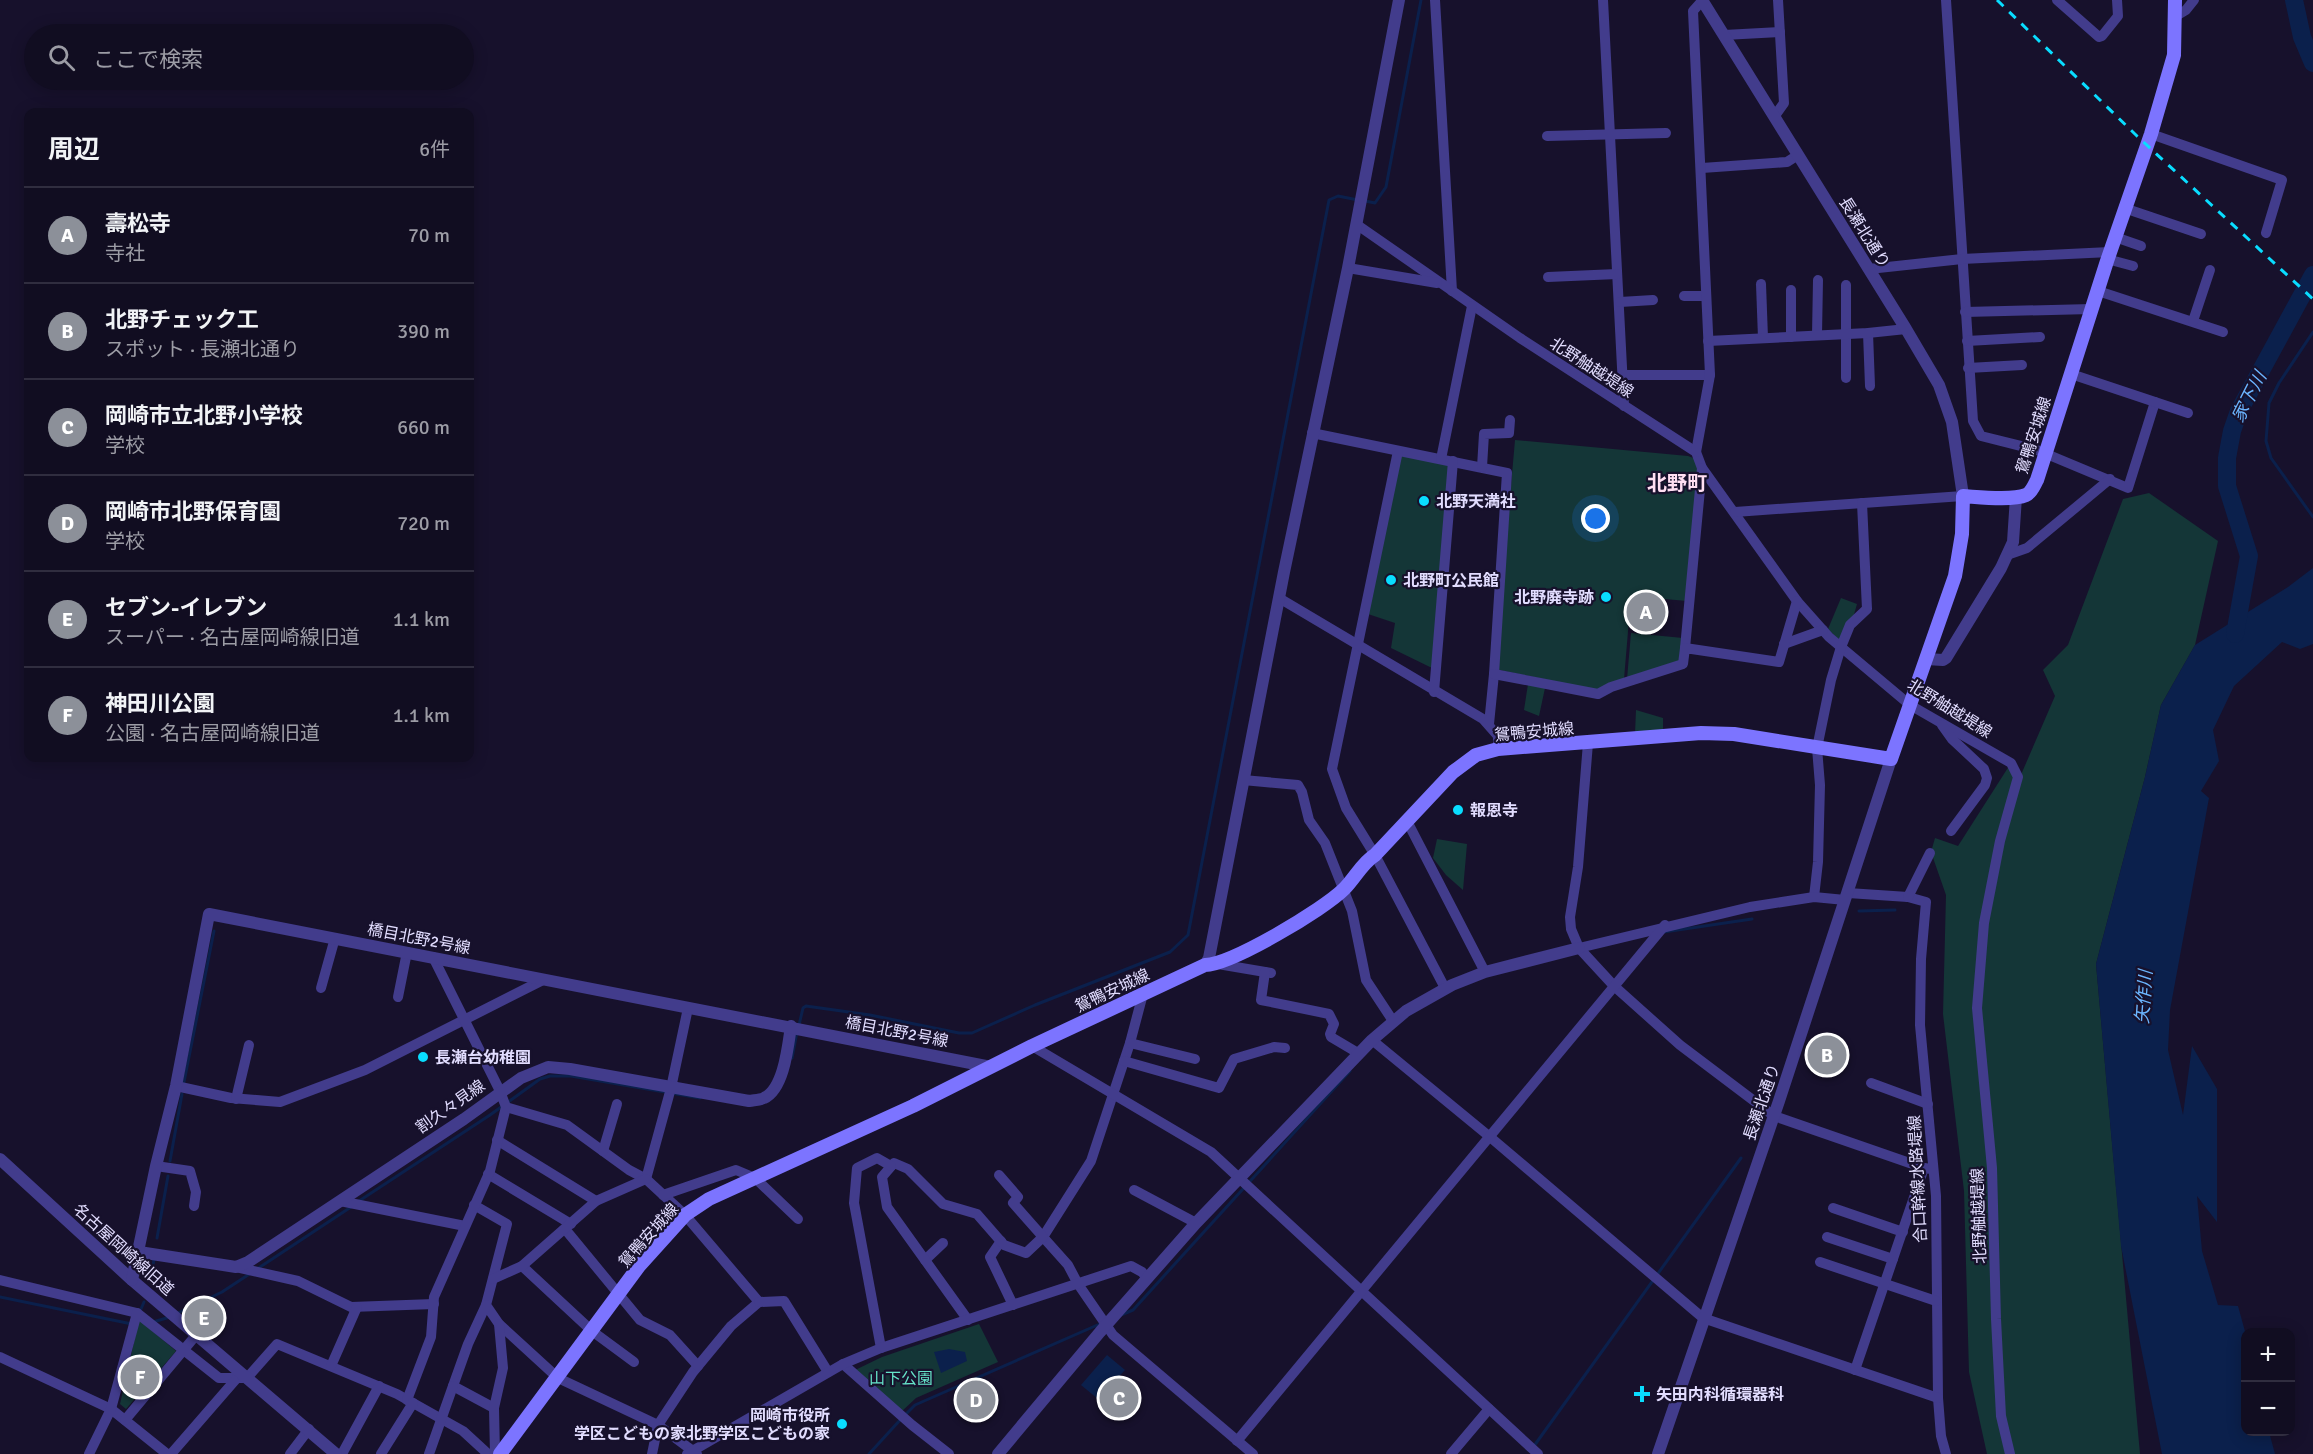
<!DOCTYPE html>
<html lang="ja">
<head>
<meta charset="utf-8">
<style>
	body { margin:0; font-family:Signika,"Noto Sans JP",sans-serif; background:#1e1b2e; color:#f1f3f6 }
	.controls { position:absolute; right:18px; bottom:18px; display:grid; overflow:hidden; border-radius:12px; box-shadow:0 3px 15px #0003 }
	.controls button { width:54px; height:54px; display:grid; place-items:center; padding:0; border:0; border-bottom:2px solid #302d3f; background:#110d21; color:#f1f3f6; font:30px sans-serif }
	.you { position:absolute; left:1596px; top:519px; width:21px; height:21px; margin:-15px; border:4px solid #fff; border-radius:50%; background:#1a73e8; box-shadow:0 0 0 9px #1a73e833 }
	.badge { display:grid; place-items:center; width:39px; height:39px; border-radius:50%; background:#8c9099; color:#fff; font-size:20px; font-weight:700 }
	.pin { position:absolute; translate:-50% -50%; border:3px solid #fff; box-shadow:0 2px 6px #0006 }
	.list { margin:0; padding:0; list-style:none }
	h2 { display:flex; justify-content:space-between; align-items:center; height:78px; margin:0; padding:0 24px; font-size:26px }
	h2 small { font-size:20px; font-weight:400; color:#9c9ca5 }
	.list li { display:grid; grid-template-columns:39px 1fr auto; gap:18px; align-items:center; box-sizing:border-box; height:96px; padding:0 24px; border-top:2px solid #302d3f }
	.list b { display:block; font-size:22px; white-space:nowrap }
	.list p { margin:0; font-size:20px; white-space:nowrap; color:#9c9ca5 }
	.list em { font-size:20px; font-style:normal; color:#9c9ca5 }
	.icon { flex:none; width:33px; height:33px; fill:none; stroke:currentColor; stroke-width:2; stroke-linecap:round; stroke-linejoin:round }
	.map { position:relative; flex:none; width:2313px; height:1454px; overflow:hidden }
	.search { position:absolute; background:#110d21; box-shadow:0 3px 15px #0003; left:24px; top:24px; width:450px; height:66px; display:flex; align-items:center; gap:15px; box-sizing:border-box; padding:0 21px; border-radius:33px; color:#9c9ca5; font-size:22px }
	.panel { position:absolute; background:#110d21; box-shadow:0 3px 15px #0003; left:24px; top:108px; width:450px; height:654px; border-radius:12px }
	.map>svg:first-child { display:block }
	.green { fill:#143637 }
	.water { fill:#0b204c }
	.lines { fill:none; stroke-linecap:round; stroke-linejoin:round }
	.stream { stroke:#0b204c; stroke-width:3 }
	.river { stroke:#0b204c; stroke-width:18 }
	.minor { stroke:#423c8c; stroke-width:10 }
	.tertiary { stroke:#423c8c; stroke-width:12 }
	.secondary { stroke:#7c74ff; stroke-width:14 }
	.rail { stroke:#09ddff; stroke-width:3; stroke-dasharray:9 8; stroke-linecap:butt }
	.poi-dot { fill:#09ddff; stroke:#17112c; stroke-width:2 }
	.labels { text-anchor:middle; stroke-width:4.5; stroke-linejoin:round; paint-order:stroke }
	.street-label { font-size:16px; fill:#e2ddff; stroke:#17112c }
	.poi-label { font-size:16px; font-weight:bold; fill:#e2ddff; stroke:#17112c; text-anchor:start }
	.park-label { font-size:16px; fill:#65e2c8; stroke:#17112c }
	.water-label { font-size:18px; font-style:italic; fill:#6bb5ff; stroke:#17112c }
	.quarter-label { font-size:20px; font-weight:bold; fill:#ffdff2; stroke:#17112c }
</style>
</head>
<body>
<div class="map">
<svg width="2313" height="1454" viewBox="0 0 2313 1454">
	<rect width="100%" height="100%" fill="#17112c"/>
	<g class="green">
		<polygon points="1515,440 1688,456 1696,459 1698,469 1687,601 1631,596 1624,679 1597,690 1495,669"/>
		<polygon points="1400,454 1449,463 1432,668 1391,648 1395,623 1368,614"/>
		<polygon points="2149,493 2218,541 2195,645 2161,705 2145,777 2096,964 2140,1454 1987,1454 1969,1372 1964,1191 1943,1014 1946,895 1931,852 1935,838 1958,846 2011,763 2017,784 2055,696 2043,670 2068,645 2123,499"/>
		<polygon points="1841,598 1857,604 1845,646 1828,629"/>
		<polygon points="1631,633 1683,638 1681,661 1627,679"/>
		<polygon points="1528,684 1545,688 1539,716 1524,710"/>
		<polygon points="1636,710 1663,718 1663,732 1635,734"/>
		<polygon points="1437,839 1467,844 1463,890 1446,875 1433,858"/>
		<polygon points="139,1320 176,1351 126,1409 120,1404"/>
		<polygon points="979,1324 998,1362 916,1398 901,1412 851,1372 882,1357"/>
	</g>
	<g class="water">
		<polygon points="2313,568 2313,644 2300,649 2282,642 2234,686 2213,730 2219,761 2201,791 2209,798 2170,1010 2168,1050 2183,1115 2192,1046 2217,1089 2217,1222 2197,1196 2202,1251 2218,1305 2238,1306 2246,1335 2246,1432 2269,1432 2275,1454 2162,1454 2121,1246 2096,964 2145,777 2161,705 2195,645 2288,587"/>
		<polygon points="949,1349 965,1352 967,1361 941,1373 934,1352"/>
		<polygon points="1107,1355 1125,1370 1098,1399 1081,1385"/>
	</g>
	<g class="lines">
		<g class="stream">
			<polyline points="1365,201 1375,203 1386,187 1421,0"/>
			<polyline points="2313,332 2279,383 2269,403 2266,441 2271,458 2313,517"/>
			<polyline points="1859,911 1895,910"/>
			<polyline points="1664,932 1752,919"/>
			<polyline points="799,1025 803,1008 806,1006 870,1015 959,1033 972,1033 1035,1005 1170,952 1188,935 1329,200 1338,196 1358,200"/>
			<polyline points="792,1058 797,1032"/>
			<polyline points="184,1082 214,931"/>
			<polyline points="170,1161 182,1094"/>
			<polyline points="359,1201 490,1115 540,1079 550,1076 571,1076 700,1098"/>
			<polyline points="157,1238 168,1176"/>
			<polyline points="257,1269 351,1207"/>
			<polyline points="151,1279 154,1259"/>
			<polyline points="0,1297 132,1324"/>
			<polyline points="141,1309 144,1302"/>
			<polyline points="178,1313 222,1292 251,1273"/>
			<polyline points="1121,1315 1133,1310 1350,1071"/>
			<polyline points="153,1322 170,1317"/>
			<polyline points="906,1414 915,1405 1102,1323"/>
			<polyline points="1534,1446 1741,1158"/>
			<polyline points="869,1454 901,1419"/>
		</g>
		<g class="river">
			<polyline points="2294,0 2302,37 2313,63"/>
			<polyline points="2235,634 2249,556 2227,486 2227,458 2232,431 2239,411 2313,275"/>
		</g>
		<g class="minor">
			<polyline points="1435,0 1452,291"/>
			<polyline points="1603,0 1624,406"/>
			<polyline points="1946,0 1973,421 1981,436 2037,450 2128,488 2155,402"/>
			<polyline points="2057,0 2099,37 2102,36 2118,16 2117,0"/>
			<polyline points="2176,16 2186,10 2194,0"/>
			<polyline points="1724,35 1780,32"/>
			<polyline points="1774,117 1784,103 1778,0"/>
			<polyline points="2151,134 2282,180 2266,233"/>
			<polyline points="1547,136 1666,133"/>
			<polyline points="1702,168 1787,162 1798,155"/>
			<polyline points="2124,208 2201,234"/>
			<polyline points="1356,224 1520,338 1696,452 1702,468 1797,601 1829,637 1910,705 2011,763 2018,777 2000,841 1984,923 1977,1008 1992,1168 1996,1319 2001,1416 2010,1454"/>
			<polyline points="2115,237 2141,246"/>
			<polyline points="2107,259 2133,266"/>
			<polyline points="1348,268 1437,283"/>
			<polyline points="1869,269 1962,259 2110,252"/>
			<polyline points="1548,277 1617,274"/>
			<polyline points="1761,284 1763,338"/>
			<polyline points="1846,285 1846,378"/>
			<polyline points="1791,290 1791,337"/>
			<polyline points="2098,291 2223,332"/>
			<polyline points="1684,296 1706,296"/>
			<polyline points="1620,302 1653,300"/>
			<polyline points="1965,312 2091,309"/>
			<polyline points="2193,321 2210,270"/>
			<polyline points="1868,333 1870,386"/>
			<polyline points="1817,335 1818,280"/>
			<polyline points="1708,341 1868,333 1906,329"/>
			<polyline points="1967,341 2040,337"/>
			<polyline points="1968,368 2022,365"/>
			<polyline points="2071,374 2188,413"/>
			<polyline points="1623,375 1710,375"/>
			<polyline points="1312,433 1507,473 1494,674 1489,724"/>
			<polyline points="1398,451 1332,769 1346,808 1375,855 1445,988"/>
			<polyline points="1696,452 1710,375 1693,11 1702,1"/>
			<polyline points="1441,459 1472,306"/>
			<polyline points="1482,467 1484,434 1509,433 1510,420"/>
			<polyline points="1735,512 1963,496"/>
			<polyline points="2007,555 2027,548 2110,479"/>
			<polyline points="1279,598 1483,719 1498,736 1498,749"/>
			<polyline points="1784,644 1823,630"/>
			<polyline points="1685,648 1702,468"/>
			<polyline points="1494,674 1598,694 1611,687 1683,664 1685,648 1779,662 1797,601"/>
			<polyline points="1434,692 1453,461"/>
			<polyline points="1942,725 1952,739 1984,769 1987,778 1985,785 1951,831"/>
			<polyline points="1588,743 1578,867 1570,917 1571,929 1579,948 1614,986 1680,1045 1774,1116 1924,1168 1932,1169"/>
			<polyline points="1243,780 1298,785 1302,792 1309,820 1325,843 1352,911 1366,980 1393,1021"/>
			<polyline points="1407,821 1485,972"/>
			<polyline points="1848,893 1908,897 1926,902 1921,959 1920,1025 1936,1196 1938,1398 1941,1436 1946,1454"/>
			<polyline points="1814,897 1818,862 1820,785 1817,748 1831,680 1841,647 1850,625 1867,609 1862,503"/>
			<polyline points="1908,897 1930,853"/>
			<polyline points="1579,948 1750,907 1814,897 1845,900"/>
			<polyline points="1218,964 1271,973"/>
			<polyline points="1265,972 1261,1000 1329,1014 1334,1024 1330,1034 1331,1037 1358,1053"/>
			<polyline points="321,988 335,938"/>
			<polyline points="1143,994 1130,1043 1091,1161 1043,1237 1068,1265 1078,1284 1113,1335 1253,1454"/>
			<polyline points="398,997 407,952"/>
			<polyline points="1372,1040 1490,1137 1703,1318 1938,1398"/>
			<polyline points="1130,1043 1195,1059"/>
			<polyline points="1032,1046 1211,1152 1538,1454"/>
			<polyline points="1124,1061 1219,1088 1234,1059 1274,1047 1285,1048"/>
			<polyline points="1871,1083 1928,1104"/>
			<polyline points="176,1086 231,1098 280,1102 365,1070 543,980"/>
			<polyline points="236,1099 249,1045"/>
			<polyline points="506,1107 567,1125 629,1170 646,1179 685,1215 759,1302 731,1326 693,1372 658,1425 652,1454"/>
			<polyline points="497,1140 596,1201"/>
			<polyline points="603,1151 617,1104"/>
			<polyline points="156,1166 190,1171 196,1192 194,1206"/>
			<polyline points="488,1174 571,1224"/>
			<polyline points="646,1179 671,1088 688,1008"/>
			<polyline points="1134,1190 1196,1223"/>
			<polyline points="663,1195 736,1170 755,1178 798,1219"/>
			<polyline points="340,1201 465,1226"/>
			<polyline points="474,1205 507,1224 486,1305 499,1324 558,1378 658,1425 697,1454"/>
			<polyline points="1833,1208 1903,1232"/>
			<polyline points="565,1229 640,1320 670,1335 698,1366"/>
			<polyline points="1827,1237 1893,1259"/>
			<polyline points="1001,1241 990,1257 1013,1305"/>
			<polyline points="925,1260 943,1243"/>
			<polyline points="1820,1262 1936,1301"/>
			<polyline points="522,1266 592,1331 634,1362"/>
			<polyline points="236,1267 298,1281 351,1307 434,1304"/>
			<polyline points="493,1279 522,1266 596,1201 646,1179"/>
			<polyline points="0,1280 137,1313 219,1378 247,1378 277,1344 397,1394 463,1431 488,1454"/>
			<polyline points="759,1302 784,1301 828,1372"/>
			<polyline points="486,1305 468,1344 453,1386 494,1408"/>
			<polyline points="968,1320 887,1207 882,1177 894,1163 908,1169 943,1204 977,1214 1004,1245 1026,1253 1043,1237 1013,1203 1018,1197 999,1175"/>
			<polyline points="881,1348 854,1203 857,1168 877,1158 891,1166"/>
			<polyline points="0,1357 111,1409 167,1454"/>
			<polyline points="843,1364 912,1425 949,1454"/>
			<polyline points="331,1366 357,1307"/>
			<polyline points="1855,1370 1924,1168"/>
			<polyline points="407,1400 431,1337 434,1297 490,1171 506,1107 500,1091 433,957"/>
			<polyline points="125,1420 197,1334"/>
			<polyline points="1237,1441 1665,925"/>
			<polyline points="89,1454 111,1409 137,1313"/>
			<polyline points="171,1454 237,1378"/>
			<polyline points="290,1454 309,1429"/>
			<polyline points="342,1454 379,1386"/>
			<polyline points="381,1454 413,1403"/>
			<polyline points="429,1454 453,1386"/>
			<polyline points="495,1454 494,1408 503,1368 499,1324"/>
			<polyline points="687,1454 843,1364 881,1348 1131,1266 1142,1272 1147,1278"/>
			<polyline points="1451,1454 1489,1409"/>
		</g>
		<g class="tertiary">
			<polyline points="1702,0 1906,329 1939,385 1952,422 1963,496"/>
			<polyline points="1926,659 1943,660 1946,658 2001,568 2013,542 2016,497"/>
			<polyline points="1205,965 1209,958 1284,572 1348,268 1399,0"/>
			<polyline points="0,1159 132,1280 336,1454"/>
			<path d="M 139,1252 L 236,1267 L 248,1262 L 464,1119 L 521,1078 L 548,1067 L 570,1069 L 749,1101 C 754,1100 760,1100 764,1098 C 784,1089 788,1046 791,1026"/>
			<polyline points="132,1280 156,1166 176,1086 209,914 991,1067"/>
			<polyline points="998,1454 1100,1332 1196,1223 1372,1040 1406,1011 1452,985 1485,972 1579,948"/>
			<polyline points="1658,1454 1779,1101 1891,759"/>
		</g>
		<path class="secondary" d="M 500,1454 L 639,1266 L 685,1215 L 709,1199 L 913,1106 L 1032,1046 L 1205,965 C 1232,964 1323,910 1344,889 C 1355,878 1362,863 1375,855 L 1453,772 L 1476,755 L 1498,749 L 1701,733 L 1734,734 L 1891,759 L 1955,576 L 1962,534 L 1963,496 C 1979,497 2012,501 2026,495 C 2032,492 2034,485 2037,480 L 2107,261 L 2151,134 L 2174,55 L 2175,0"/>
		<polyline class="rail" points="1997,0 2137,136 2313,299"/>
	</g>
	<g class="poi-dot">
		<circle cx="1424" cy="501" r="6"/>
		<circle cx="1391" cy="580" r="6"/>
		<circle cx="1606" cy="597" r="6"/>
		<circle cx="1458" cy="810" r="6"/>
		<circle cx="423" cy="1057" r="6"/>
		<path d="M1639 1385h6v6h6v6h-6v6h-6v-6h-6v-6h6z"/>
		<circle cx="842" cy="1424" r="6"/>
	</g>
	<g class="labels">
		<g class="street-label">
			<text transform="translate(1865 232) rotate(58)" y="6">長瀬北通り</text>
			<text transform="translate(1592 367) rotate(33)" y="6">北野舳越堤線</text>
			<text transform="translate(2033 435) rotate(-72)" y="6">鴛鴨安城線</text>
			<text transform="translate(1950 708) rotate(32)" y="6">北野舳越堤線</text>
			<text transform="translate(1534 731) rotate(-5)" y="6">鴛鴨安城線</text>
			<text transform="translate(419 938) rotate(11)" y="6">橋目北野2号線</text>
			<text transform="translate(1112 990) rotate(-25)" y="6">鴛鴨安城線</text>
			<text transform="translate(897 1031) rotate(11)" y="6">橋目北野2号線</text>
			<text transform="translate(1761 1102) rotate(-71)" y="6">長瀬北通り</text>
			<text transform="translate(450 1106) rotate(-35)" y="6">割久々見線</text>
			<text transform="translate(1917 1179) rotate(-93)" y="6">合口幹線水路堤線</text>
			<text transform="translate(1978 1216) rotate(-92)" y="6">北野舳越堤線</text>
			<text transform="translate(648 1235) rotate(-48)" y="6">鴛鴨安城線</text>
			<text transform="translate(124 1249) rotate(42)" y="6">名古屋岡崎線旧道</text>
		</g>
		<g class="poi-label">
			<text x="1436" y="507">北野天満社</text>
			<text x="1403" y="586">北野町公民館</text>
			<text x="1594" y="603" text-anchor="end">北野廃寺跡</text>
			<text x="1470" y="816">報恩寺</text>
			<text x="435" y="1063">長瀬台幼稚園</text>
			<text x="1656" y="1400">矢田内科循環器科</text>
			<text x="830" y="1421" text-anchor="end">岡崎市役所<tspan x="830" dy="18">学区こどもの家北野学区こどもの家</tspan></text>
		</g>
		<g class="park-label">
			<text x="901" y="1384">山下公園</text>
		</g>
		<g class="water-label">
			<text transform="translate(2249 397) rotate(-63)" y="6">家下川</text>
			<text transform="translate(2144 997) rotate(-86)" y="6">矢作川</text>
		</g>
		<g class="quarter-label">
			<text x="1677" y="490">北野町</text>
		</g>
	</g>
</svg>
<div class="controls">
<button>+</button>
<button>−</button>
</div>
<div class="you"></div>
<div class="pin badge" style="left:1646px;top:612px">A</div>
<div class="pin badge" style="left:1827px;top:1055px">B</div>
<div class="pin badge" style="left:1119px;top:1398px">C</div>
<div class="pin badge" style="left:976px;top:1400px">D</div>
<div class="pin badge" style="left:204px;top:1318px">E</div>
<div class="pin badge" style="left:140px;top:1377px">F</div>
<div class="search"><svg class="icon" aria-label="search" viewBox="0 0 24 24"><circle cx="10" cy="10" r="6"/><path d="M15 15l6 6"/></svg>ここで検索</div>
<section class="panel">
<h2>周辺<small>6件</small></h2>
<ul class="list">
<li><span class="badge">A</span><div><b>壽松寺</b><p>寺社</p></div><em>70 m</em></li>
<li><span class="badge">B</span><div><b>北野チェック工</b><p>スポット · 長瀬北通り</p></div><em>390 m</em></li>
<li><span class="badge">C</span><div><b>岡崎市立北野小学校</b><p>学校</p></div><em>660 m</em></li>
<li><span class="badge">D</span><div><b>岡崎市北野保育園</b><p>学校</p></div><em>720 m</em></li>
<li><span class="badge">E</span><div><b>セブン-イレブン</b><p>スーパー · 名古屋岡崎線旧道</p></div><em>1.1 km</em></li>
<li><span class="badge">F</span><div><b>神田川公園</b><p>公園 · 名古屋岡崎線旧道</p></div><em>1.1 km</em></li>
</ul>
</section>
</div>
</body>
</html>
